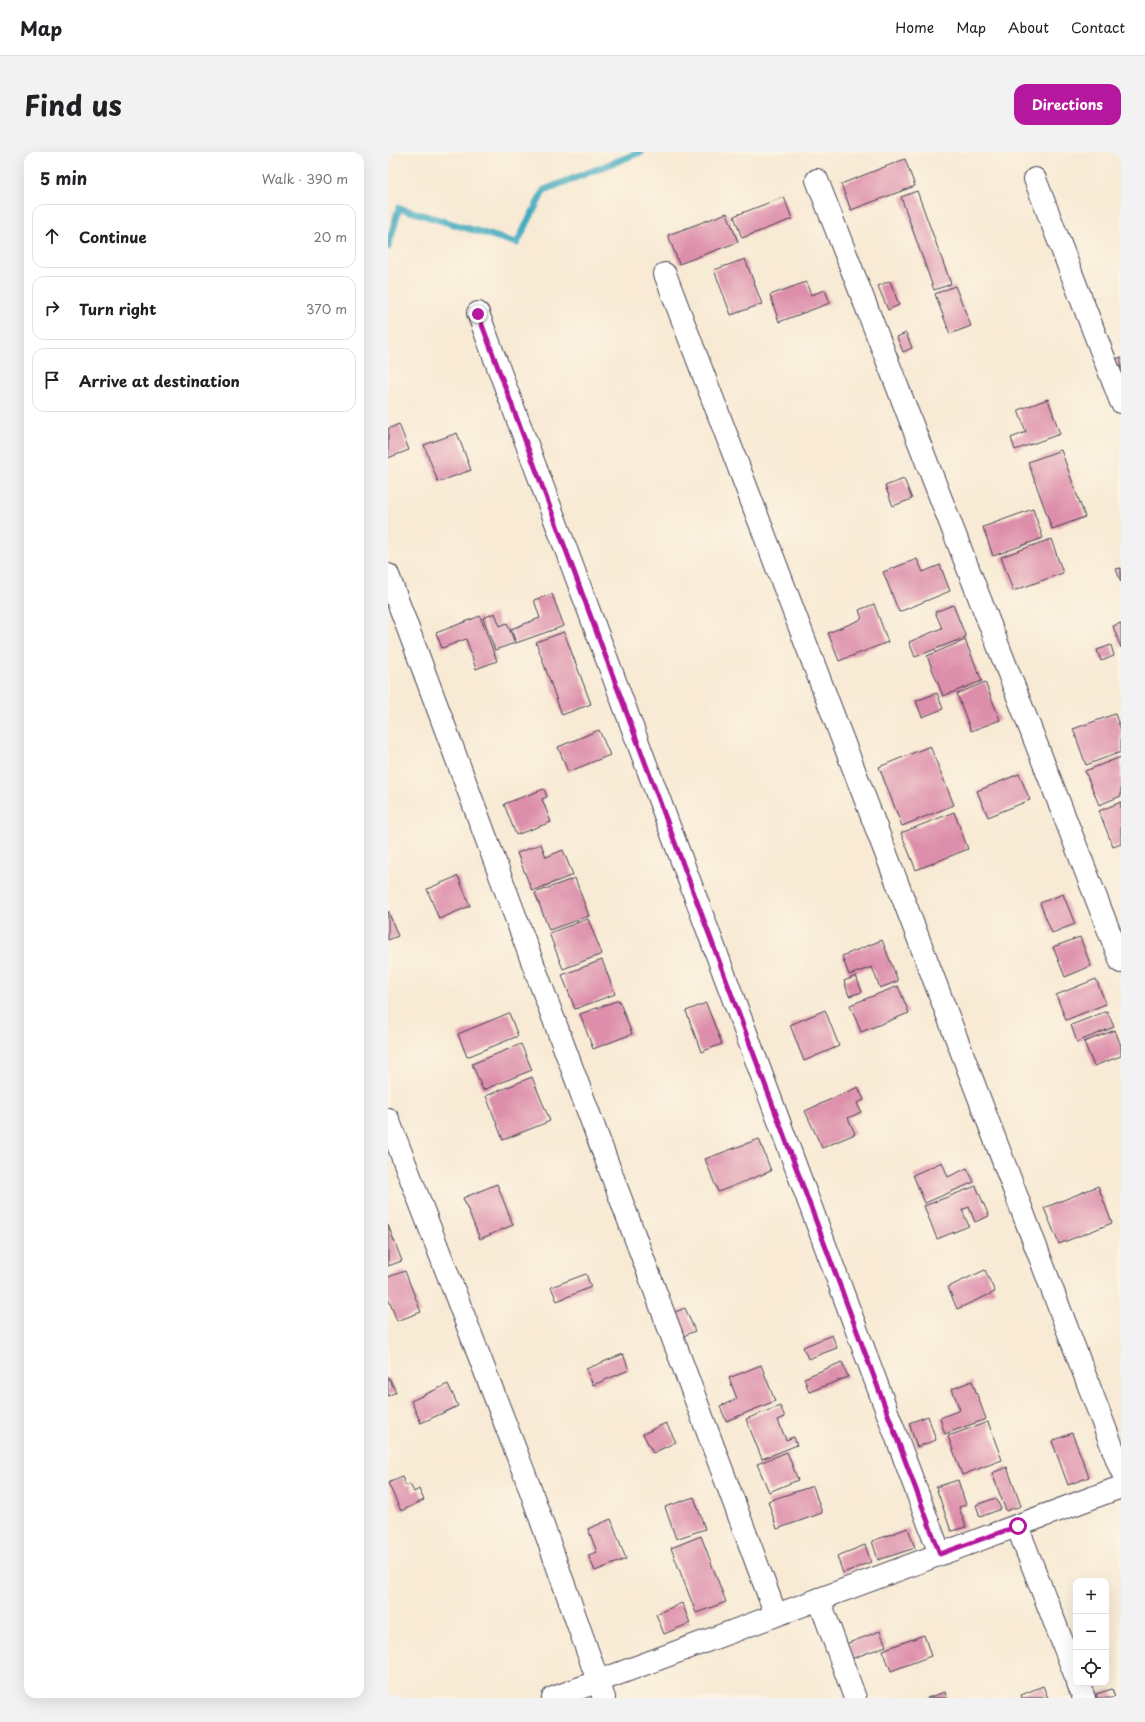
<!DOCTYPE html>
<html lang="en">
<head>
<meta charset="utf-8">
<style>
	body { margin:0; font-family:"Playpen Sans",sans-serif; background:#f2f2f2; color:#202124 }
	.controls { position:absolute; right:12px; bottom:12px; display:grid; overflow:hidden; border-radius:8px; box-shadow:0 4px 16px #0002 }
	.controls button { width:36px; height:36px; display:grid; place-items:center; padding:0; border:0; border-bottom:1px solid #e0e0e0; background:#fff; color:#202124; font:20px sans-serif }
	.stop { position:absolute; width:12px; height:12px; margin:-9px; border:3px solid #b5179e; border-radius:50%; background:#fff }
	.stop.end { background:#b5179e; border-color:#fff; box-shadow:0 1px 4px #0008 }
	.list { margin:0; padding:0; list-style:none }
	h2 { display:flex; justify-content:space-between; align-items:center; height:52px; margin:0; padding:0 16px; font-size:17px }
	h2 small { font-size:13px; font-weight:400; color:#757577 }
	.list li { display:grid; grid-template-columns:26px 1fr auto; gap:12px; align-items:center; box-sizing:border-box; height:64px; margin:0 8px 8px; padding:0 8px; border:1px solid #e0e0e0; border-radius:12px }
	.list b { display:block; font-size:15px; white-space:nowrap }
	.list em { font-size:13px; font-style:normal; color:#757577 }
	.icon { flex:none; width:22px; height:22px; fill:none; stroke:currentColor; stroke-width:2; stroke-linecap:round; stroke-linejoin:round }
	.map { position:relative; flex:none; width:733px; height:1546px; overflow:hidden; border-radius:12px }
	header { display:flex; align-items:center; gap:24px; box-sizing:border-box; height:56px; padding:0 20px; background:#fff; border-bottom:1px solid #e0e0e0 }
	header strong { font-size:19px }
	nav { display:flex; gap:22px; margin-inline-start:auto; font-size:14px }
	.intro { display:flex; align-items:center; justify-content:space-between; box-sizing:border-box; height:96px; padding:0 24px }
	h1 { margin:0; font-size:28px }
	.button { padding:10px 18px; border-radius:12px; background:#b5179e; color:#fff; font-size:14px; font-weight:700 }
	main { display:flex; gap:24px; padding:0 24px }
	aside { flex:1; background:#fff; border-radius:12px; box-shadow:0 4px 16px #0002 }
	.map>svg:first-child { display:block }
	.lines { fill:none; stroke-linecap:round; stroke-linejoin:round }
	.stream { stroke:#41aac0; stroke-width:7 }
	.building { fill:#dd8eaa }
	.street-casing { stroke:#424052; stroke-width:24 }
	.street { stroke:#fff; stroke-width:22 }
	.route { stroke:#b5179e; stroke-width:5 }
</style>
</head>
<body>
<header>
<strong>Map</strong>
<nav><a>Home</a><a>Map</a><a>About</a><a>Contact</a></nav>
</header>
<div class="intro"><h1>Find us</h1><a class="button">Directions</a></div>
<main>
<aside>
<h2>5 min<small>Walk · 390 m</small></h2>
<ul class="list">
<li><svg class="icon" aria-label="ahead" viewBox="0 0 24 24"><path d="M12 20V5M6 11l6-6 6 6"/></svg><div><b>Continue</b></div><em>20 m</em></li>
<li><svg class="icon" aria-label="right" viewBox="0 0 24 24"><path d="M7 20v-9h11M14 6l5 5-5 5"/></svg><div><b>Turn right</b></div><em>370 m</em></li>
<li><svg class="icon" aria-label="arrive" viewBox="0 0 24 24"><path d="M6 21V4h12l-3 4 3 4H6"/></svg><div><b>Arrive at destination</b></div></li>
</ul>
</aside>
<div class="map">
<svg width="733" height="1546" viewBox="0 0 733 1546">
	<rect width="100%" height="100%" fill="#fcf5e5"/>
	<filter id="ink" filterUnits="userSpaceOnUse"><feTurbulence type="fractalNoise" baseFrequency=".025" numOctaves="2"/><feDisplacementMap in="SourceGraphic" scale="8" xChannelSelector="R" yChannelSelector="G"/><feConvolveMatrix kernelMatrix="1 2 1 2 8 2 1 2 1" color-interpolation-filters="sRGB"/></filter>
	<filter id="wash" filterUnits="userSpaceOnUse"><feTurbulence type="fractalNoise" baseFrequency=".012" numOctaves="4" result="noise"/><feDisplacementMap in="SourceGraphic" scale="16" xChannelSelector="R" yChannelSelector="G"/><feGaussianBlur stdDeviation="0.9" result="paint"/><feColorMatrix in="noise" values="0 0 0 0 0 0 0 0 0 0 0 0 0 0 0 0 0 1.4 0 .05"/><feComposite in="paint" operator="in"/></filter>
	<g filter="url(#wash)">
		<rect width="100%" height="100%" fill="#f8ead4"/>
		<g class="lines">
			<polyline class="stream" points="0,95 11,56 129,91 156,38 253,0"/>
		</g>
		<g id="blocks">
			<g class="building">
				<polygon points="517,7 527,34 463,58 453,32"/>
				<polygon points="529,39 563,132 546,138 513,45"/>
				<polygon points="396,45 404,67 354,86 346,64"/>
				<polygon points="339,61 350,90 291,112 280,83"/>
				<polygon points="357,107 374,152 343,163 326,118"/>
				<polygon points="502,129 511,153 500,158 490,134"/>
				<polygon points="418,130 423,143 437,138 442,151 391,170 382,143"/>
				<polygon points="567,134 583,174 562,182 547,142"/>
				<polygon points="518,181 524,196 515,200 509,185"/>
				<polygon points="733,205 733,225 726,208"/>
				<polygon points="660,247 672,282 627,298 623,286 638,280 630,258"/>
				<polygon points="11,272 21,298 0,306 0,277"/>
				<polygon points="69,281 83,318 50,330 36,293"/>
				<polygon points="673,298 697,365 664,377 640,310"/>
				<polygon points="516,327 524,347 505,354 497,334"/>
				<polygon points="645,357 655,386 605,404 595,375"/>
				<polygon points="663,387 675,421 625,439 613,405"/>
				<polygon points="529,407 535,420 552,413 562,439 511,460 495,420"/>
				<polygon points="733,416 733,430 728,417"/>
				<polygon points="164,442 176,474 128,491 123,477 152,466 146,448"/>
				<polygon points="486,452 500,490 451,509 440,481 474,467 471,458"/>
				<polygon points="565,453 578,485 527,505 521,490 554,476 547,460"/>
				<polygon points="107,461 112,474 119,471 127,491 107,498 95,466"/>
				<polygon points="92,464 109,509 88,517 78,487 54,496 48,481"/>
				<polygon points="733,471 733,496 725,474"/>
				<polygon points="176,480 203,552 174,563 148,490"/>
				<polygon points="577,488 594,529 555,544 539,504"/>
				<polygon points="723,493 726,504 713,509 709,498"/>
				<polygon points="597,530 612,568 583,579 569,542"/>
				<polygon points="549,541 555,557 534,565 528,549"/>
				<polygon points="727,562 733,578 733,600 698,613 685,577"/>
				<polygon points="211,578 222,603 180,620 170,595"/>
				<polygon points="542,594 566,653 514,674 491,615"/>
				<polygon points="733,605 733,644 711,653 697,619"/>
				<polygon points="631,622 642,648 600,665 589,639"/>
				<polygon points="156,637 159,645 154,647 163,670 128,683 116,652"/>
				<polygon points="733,650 733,692 725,695 711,659"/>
				<polygon points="566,660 580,697 528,718 513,681"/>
				<polygon points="153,692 158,705 175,698 185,723 144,739 129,701"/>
				<polygon points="70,724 82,754 51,767 39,737"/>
				<polygon points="187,726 201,764 161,778 147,741"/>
				<polygon points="675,742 687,772 664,781 652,751"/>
				<polygon points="0,759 10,784 0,788"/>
				<polygon points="200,767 214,802 175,817 161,781"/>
				<polygon points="692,785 703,814 677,825 665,795"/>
				<polygon points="494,788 510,829 492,836 484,815 461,823 454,804"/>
				<polygon points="214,808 227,842 187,857 174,823"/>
				<polygon points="468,824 474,840 461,844 456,829"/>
				<polygon points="708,827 718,852 678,868 668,843"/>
				<polygon points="510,834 521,861 473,880 462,853"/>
				<polygon points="231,848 244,882 205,897 192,862"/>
				<polygon points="318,851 334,892 313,900 298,859"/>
				<polygon points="437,858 451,894 416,909 402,873"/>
				<polygon points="719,859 726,875 689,890 683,873"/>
				<polygon points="121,861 130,884 79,905 70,882"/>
				<polygon points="727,878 733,894 733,904 706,914 696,890"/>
				<polygon points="133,892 144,918 95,938 84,912"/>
				<polygon points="144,925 162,969 115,988 98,944"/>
				<polygon points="470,935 476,948 469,951 473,960 460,966 467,982 434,996 417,959"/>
				<polygon points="371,987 383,1019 330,1040 317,1007"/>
				<polygon points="554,1010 560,1025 579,1016 586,1030 537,1051 525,1023"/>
				<polygon points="109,1032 125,1073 92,1087 75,1046"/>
				<polygon points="588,1034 601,1064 587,1070 581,1055 574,1058 581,1074 549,1087 536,1054"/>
				<polygon points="710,1034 724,1071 671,1092 656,1056"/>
				<polygon points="0,1073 14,1109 0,1114"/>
				<polygon points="597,1118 607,1140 569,1157 560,1135"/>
				<polygon points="17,1119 33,1160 9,1169 0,1146 0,1125"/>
				<polygon points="198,1122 203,1135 169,1149 163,1135"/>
				<polygon points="297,1156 307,1179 293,1185 283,1162"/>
				<polygon points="444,1183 449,1196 420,1207 415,1195"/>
				<polygon points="235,1202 241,1218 205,1233 198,1217"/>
				<polygon points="454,1210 460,1225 421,1240 416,1226"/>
				<polygon points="373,1213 387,1249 338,1269 332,1254 349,1247 341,1226"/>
				<polygon points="0,1224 8,1240 0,1244"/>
				<polygon points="584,1229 598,1267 557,1282 552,1266 572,1258 564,1237"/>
				<polygon points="60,1232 70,1254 33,1271 23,1249"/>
				<polygon points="392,1254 397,1265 390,1268 398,1288 406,1285 409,1293 374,1307 358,1267"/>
				<polygon points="540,1264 548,1288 529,1295 521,1271"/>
				<polygon points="600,1270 614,1308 574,1323 560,1284"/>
				<polygon points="278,1271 288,1290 265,1301 255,1282"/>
				<polygon points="684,1281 701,1325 680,1333 664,1289"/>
				<polygon points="399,1300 410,1328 381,1340 369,1312"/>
				<polygon points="619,1315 633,1354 618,1359 604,1321"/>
				<polygon points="14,1325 18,1334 22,1332 26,1340 31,1337 36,1348 13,1359 0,1331"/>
				<polygon points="570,1328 578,1353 571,1355 578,1375 563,1379 548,1335"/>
				<polygon points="425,1334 434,1361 389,1377 380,1349"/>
				<polygon points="306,1345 317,1377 288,1387 277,1355"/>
				<polygon points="608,1346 613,1357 592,1365 588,1353"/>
				<polygon points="223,1367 238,1407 207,1419 200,1403 209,1400 200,1377"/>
				<polygon points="520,1376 527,1396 490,1408 484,1389"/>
				<polygon points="313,1384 338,1450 308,1461 283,1396"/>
				<polygon points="477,1393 483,1410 455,1421 449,1404"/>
				<polygon points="294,1451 302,1471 276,1482 268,1462"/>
				<polygon points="492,1479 498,1494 460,1508 455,1493"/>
				<polygon points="536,1483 543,1504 503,1519 495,1498"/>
				<polygon points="655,1534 660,1546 634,1546 633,1543"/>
				<polygon points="724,1537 727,1546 709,1546 708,1542"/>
				<polygon points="557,1540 559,1546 539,1546"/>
			</g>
		</g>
	</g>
	<g filter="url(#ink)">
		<use href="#blocks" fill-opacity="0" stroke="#424052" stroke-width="1"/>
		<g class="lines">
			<g class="street-casing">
				<g id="street">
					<polyline points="647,27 733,250"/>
					<polyline points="429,28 733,810"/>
					<polyline points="277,122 733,1318"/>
					<polyline points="90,161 552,1402"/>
					<polyline points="0,423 388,1463"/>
					<polyline points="0,967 140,1331 216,1546"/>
					<polyline points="629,1374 688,1525"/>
					<polyline points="431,1447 467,1546"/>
					<polyline points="690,1531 696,1546"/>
					<polyline points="165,1546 733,1335"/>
				</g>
			</g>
			<use href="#street" class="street"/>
		</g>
	</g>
	<g class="lines" filter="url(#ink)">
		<polyline class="route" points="90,162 552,1402 630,1374"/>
	</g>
</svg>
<div class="controls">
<button>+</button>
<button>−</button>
<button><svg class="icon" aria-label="locate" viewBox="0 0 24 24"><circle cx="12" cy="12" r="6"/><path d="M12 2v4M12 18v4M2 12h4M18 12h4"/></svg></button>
</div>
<div class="stop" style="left:630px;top:1374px"></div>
<div class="stop end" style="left:90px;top:162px"></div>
</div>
</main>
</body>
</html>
